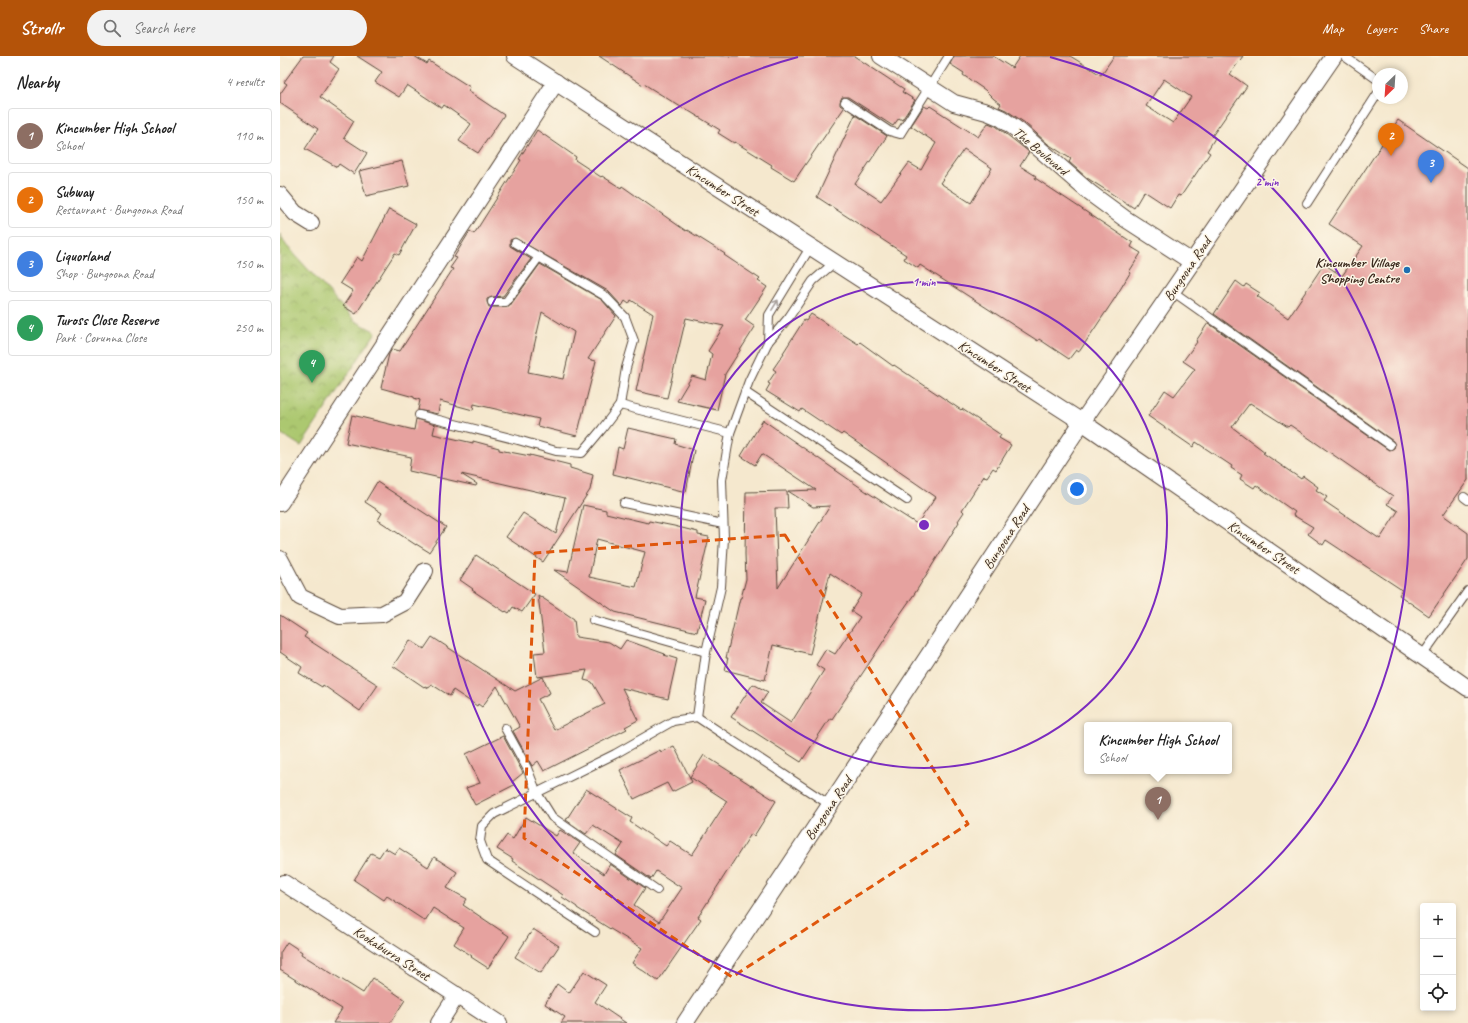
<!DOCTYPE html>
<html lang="en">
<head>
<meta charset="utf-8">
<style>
	body { margin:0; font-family:Caveat,sans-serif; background:#f2f2f2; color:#222 }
	.controls { position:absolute; right:12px; bottom:12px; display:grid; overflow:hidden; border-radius:4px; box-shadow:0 2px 6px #0003 }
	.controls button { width:36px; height:36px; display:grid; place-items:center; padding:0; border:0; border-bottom:1px solid #e0e0e0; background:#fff; color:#222; font:20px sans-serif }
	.compass { position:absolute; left:1092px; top:12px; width:36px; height:36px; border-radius:50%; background:#fff; box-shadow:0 2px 6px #0003; rotate:205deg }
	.you { position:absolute; left:797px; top:433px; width:14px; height:14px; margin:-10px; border:3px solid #fff; border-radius:50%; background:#1a73e8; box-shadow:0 0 0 6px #1a73e833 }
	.badge { display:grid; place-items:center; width:26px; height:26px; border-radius:50%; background:#b45309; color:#fff; font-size:13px; font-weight:700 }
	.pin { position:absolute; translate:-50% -33px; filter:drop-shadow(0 1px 2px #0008) }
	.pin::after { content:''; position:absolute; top:21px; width:14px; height:12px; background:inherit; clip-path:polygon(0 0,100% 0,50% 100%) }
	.popup { position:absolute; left:804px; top:666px; width:148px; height:52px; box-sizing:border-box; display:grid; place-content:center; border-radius:4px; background:#fff; filter:drop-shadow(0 1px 3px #0005); font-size:13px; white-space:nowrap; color:#767676 }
	.popup b { font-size:15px; color:#222 }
	.popup::after { content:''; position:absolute; left:50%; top:100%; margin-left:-8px; border:8px solid transparent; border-top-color:#fff }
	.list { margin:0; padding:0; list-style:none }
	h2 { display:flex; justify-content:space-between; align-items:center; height:52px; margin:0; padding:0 16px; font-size:17px }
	h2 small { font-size:13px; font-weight:400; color:#767676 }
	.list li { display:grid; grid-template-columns:26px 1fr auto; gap:12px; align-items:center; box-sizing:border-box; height:56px; margin:0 8px 8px; padding:0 8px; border:1px solid #e0e0e0; border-radius:4px }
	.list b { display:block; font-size:15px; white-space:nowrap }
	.list p { margin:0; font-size:13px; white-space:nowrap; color:#767676 }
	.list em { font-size:13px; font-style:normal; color:#767676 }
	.icon { flex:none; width:22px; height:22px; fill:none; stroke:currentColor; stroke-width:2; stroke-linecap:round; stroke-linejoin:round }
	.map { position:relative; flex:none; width:1188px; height:967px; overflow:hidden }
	header { display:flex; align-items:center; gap:24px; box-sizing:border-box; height:56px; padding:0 20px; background:#b45309; color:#fff }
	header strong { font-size:19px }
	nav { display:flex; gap:22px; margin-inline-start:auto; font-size:14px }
	.search { width:280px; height:36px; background:#f2f2f2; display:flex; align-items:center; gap:10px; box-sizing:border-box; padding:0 14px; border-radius:22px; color:#767676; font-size:15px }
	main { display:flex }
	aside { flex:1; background:#fff }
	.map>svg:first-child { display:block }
	.park { fill:url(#park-crowns); stroke:#747946 }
	.building { fill:#e6a29f; fill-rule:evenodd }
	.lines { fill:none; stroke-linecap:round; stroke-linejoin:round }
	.lane-casing { stroke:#574638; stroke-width:10 }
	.street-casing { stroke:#574638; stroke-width:18 }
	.lane { stroke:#fff; stroke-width:8 }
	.street { stroke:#fff; stroke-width:16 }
	.oneway { stroke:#a79f9a }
	.marked { fill:none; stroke:#df570d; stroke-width:3; stroke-dasharray:8 5; stroke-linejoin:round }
	.ring { fill:none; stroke:#7b2cbf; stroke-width:2 }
	.poi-dot { fill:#1f6fb2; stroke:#fcf5e5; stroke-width:1.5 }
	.labels { text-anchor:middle; stroke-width:3; stroke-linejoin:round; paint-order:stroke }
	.street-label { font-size:14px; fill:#3b2a1e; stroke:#fcf5e5 }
	.poi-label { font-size:14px; font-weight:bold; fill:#3b2a1e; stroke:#fcf5e5; text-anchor:end }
	.centre { fill:#7b2cbf; stroke:#fcf5e5; stroke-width:2 }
	.ring-label { font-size:12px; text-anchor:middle; font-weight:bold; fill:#7b2cbf; stroke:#fcf5e5; stroke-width:3; stroke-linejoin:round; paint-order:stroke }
</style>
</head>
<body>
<header>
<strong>Strollr</strong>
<div class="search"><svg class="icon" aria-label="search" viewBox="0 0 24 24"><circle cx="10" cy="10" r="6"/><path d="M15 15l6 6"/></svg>Search here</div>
<nav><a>Map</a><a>Layers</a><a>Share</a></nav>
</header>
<main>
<aside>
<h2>Nearby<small>4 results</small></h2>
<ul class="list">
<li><span class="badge" style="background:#8d6e63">1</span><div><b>Kincumber High School</b><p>School</p></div><em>110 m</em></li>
<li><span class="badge" style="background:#e8710a">2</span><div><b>Subway</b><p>Restaurant · Bungoona Road</p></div><em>150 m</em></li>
<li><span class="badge" style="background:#3f7fe0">3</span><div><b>Liquorland</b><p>Shop · Bungoona Road</p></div><em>150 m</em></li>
<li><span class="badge" style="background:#2e9e5b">4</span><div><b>Tuross Close Reserve</b><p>Park · Corunna Close</p></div><em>250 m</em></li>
</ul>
</aside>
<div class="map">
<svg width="1188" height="967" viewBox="0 0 1188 967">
	<defs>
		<pattern id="park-crowns" width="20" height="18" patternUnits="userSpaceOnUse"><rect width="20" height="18" fill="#acc86f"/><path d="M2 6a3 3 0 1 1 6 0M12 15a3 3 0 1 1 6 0" fill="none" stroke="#8da35b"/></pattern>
	</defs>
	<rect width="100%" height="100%" fill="#fcf5e5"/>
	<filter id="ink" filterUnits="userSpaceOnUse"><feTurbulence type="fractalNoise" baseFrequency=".025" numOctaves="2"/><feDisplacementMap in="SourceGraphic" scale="8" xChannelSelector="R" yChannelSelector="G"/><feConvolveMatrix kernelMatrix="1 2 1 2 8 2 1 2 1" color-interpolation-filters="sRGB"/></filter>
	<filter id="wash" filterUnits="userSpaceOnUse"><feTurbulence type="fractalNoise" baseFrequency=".012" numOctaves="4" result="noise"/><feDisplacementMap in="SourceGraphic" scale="16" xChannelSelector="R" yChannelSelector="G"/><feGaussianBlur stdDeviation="0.9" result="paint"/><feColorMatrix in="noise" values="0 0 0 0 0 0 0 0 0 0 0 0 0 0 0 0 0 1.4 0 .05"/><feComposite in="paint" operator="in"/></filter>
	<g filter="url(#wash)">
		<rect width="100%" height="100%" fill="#f5e8ce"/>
		<polygon class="park" points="0,178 6,189 75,265 96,276 21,390 0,377"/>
		<g id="blocks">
			<g class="building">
				<polygon points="23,0 54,0 50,6 59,13 40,41 74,65 64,82 87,97 74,118 59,108 57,111 25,93 38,73 0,47 0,38 7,28 4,26"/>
				<polygon points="77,0 134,0 147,8 149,5 190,31 188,35 224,59 198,97 179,85 191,68 164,49 162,52 127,29 119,41 95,26 102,16"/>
				<polygon points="319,0 574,0 624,33 622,36 635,44 622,64 619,62 613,70 568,41 562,41 560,46 560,49 564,52 514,125 491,111 492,109 455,86 454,87 438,77 440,74 404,52 404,53 364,28 363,29"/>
				<path d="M 674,0 L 713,0 L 732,12 L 740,0 L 790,0 L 821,19 L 834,0 L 963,0 L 950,18 L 967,30 L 932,80 L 935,82 L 927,95 L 930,97 L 901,140 L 898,139 L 890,152 L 864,135 L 854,152 L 807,122 L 789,106 L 791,103 L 768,88 L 745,67 L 726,54 L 719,51 L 721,48 L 714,43 L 705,34 L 683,19 L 684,17 L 670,8 ZM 884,23 L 911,41 L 893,67 L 866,50 Z"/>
				<path d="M 644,50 L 648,52 L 650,50 L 698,81 L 708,67 L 716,70 L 749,96 L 740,110 L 756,120 L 755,122 L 853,187 L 851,191 L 861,197 L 849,216 L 850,217 L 835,242 L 799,296 L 796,294 L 789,303 L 759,283 L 758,285 L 640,209 L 638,212 L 624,203 L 626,199 L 537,141 L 575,59 L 607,80 L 575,128 L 601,145 L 629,107 L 641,114 L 656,87 L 631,70 ZM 684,93 L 712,112 L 691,147 L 660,127 Z"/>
				<path d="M 1118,64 L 1188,112 L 1188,424 L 1163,459 L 1188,477 L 1188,503 L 1149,560 L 1119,539 L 1122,534 L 1046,484 L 1043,489 L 1028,478 L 1033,471 L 1013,459 L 1015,456 L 976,429 L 974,432 L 960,423 L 962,419 L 951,412 L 952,410 L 916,386 L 913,391 L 868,360 L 885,334 L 894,340 L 915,313 L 903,305 L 917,286 L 916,285 L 928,267 L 1107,393 L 1110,394 L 1114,392 L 1115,389 L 1113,385 L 934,258 L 956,225 L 964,231 L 966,228 L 980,237 L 977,240 L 1008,262 L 1044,208 L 1062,220 L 1083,190 L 1049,168 ZM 970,347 L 1008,371 L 1010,369 L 1113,440 L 1107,448 L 1118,455 L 1100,483 L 1044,445 L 1047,441 L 1036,434 L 1038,431 L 1023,420 L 1021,423 L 983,397 L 985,396 L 952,371 Z"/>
				<path d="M 257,74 L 296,101 L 295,104 L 321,121 L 322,120 L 341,132 L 342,130 L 406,175 L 407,174 L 445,198 L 444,199 L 480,223 L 478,225 L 487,231 L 465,264 L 475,271 L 445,318 L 437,354 L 397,345 L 412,320 L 426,324 L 432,298 L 428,295 L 444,270 L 406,262 L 387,342 L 356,335 L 373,258 L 351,244 L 349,248 L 345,245 L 342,250 L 328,235 L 235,182 L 230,184 L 230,190 L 251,203 L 223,240 L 212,241 L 207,243 L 207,246 L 209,251 L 229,251 L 260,208 L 322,244 L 336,260 L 308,303 L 316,305 L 297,380 L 257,370 L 259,363 L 194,348 L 193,354 L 160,345 L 158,358 L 138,354 L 140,344 L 134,342 L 134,341 L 101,332 L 109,298 L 112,293 L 120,295 L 173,213 L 170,212 L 177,202 L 174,201 L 190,175 L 194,178 L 241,104 L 239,103 ZM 262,256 L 294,276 L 283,323 L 248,316 Z"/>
				<polygon points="122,105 129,130 86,140 79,115"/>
				<polygon points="109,153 136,168 119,199 115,197 76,258 63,250 73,235 60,227 77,201 82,205"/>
				<polygon points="531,258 578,288 580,286 613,310 614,309 681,354 682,353 721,379 719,382 731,389 716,414 713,412 707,421 704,420 682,454 684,456 678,465 679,466 635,537 611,571 612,572 588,609 552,663 550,662 521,706 451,661 473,628 488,636 481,647 511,667 544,614 536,609 546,593 555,598 580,561 571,555 582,538 550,517 530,598 493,589 485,624 445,614 448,602 446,602 460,542 461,542 466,523 465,498 466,436 507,435 508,452 495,452 498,532 550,450 533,451 508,435 536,434 482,398 475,409 461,400 483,364 587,436 637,468 656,441 563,377 561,379 522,353 520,356 486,335 490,328 488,327 496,315 493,313 504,297 503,297 524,264 526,265"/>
				<polygon points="72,359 134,374 136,363 155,369 153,378 193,387 193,385 219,392 219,394 250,400 250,399 290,409 290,412 313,419 310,434 263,506 226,481 243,457 276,478 285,442 181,418 197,428 196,430 129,415 131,401 66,387"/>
				<polygon points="348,372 396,383 395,388 414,394 406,436 333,418 338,391 343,393"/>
				<polygon points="97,426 166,471 149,496 136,488 136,489 98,464 102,457 85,446"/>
				<path d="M 303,449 L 326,454 L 326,457 L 351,463 L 368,467 L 369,465 L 394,470 L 418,476 L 418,479 L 429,481 L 415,541 L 425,543 L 417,576 L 335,556 L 274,514 L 288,516 ZM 317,483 L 365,496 L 356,531 L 309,521 Z"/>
				<polygon points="196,499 255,538 242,556 233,551 229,557 226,555 225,556 192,534 193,533 180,524"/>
				<polygon points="258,539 294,563 296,581 329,586 340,593 346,584 385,598 384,599 397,603 388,643 342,632 358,664 345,671 347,673 264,715 258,705 252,710 233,675 240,671 217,630 202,651 198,648 197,650 173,634 170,640 151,628 149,632 145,630 144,631 113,610 130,584 144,593 152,581 235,635 263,621 270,637 258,643 274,674 325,648 312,626 304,624 307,614 257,621 254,597 265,596"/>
				<polygon points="0,559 27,577 24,581 98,629 80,655 43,629 42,631 19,617 22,611 0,596"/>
				<polygon points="223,680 243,717 232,726 234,729 195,749 186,732 200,727 186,698"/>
				<polygon points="394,690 412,726 392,736 387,727 354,743 340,714 380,694 381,696"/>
				<polygon points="424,699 496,745 474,780 471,778 418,861 421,863 378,925 352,907 362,892 327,871 297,852 297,851 282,841 283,839 232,805 233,803 217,793 227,779 233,783 246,761 276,780 280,774 300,787 293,797 324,818 330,808 365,832 354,849 379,866 402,832 376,815 371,823 336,799 343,788 313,769 306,778 286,764 306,733 352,762 350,766 386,790 390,785 412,799 447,745 410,721"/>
				<polygon points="105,792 115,798 119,792 148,811 154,801 177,816 167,832 187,843 183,849 229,880 208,912 191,901 192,900 174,888 184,872 153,852 145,865 107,840 104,844 74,824 91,797 99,801"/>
				<polygon points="253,873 279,890 261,917 235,901"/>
				<polygon points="7,886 22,896 21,898 83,937 93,922 125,944 110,967 53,967 62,953 0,914 0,897"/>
				<polygon points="304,915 326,929 315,946 346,967 281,967 285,961 265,948 277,928 289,937"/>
			</g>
		</g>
	</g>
	<g filter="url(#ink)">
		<use href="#blocks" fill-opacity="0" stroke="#574638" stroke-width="1"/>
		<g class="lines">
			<g class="lane-casing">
				<g id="lane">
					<polyline points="1064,0 1098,24"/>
					<polyline points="565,46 609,75 620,78 669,0"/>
					<polyline points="1027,147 1098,37"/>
					<polyline points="235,187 325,240 345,261 354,285 346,312 340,349"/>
					<polyline points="892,235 1110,389"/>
					<polyline points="212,246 226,246 259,201"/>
					<polyline points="488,286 489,259 531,190"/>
					<polyline points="465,336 627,444"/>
					<polyline points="139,359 238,384 276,395 302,397 322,373 340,349 450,377"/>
					<polyline points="1184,441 1188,444"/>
					<polyline points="344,447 443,468"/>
					<polyline points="313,564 426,596"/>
					<polyline points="1142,600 1188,535"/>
					<polyline points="417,661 426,596 441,531 444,482 442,424 450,377 469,325 488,286 509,261 533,225 555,206"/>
					<polyline points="225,672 247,712 257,737 272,761 377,834"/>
					<polyline points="315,876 207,804 200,785 202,770 214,758 335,698 393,665 417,661 550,749"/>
				</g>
			</g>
			<g class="street-casing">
				<g id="street">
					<polyline points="235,0 802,366 1188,632"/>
					<polyline points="601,0 674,47 707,56 721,62 739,75 810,137 844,162 912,206"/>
					<polyline points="0,139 15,157 31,167"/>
					<polyline points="0,447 276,26"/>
					<polyline points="0,503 20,541 60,560 102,558 125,546 145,515"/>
					<polyline points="4,827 219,967"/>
					<polyline points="159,967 177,939"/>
					<polyline points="405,967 550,749 802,366 1054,0"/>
				</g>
			</g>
			<use href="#lane" class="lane"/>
			<use href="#street" class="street"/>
		</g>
		<defs><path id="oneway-shaft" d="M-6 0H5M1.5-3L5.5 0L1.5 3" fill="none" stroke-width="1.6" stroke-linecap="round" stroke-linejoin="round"/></defs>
		<use class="oneway" href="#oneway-shaft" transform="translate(495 249) rotate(-58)"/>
	</g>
	<path class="marked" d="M 505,479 L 688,768 L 452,921 L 244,782 L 255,497 Z"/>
	<g class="ring">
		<circle cx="644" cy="469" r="243"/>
		<path d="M770 1A485 485 0 1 1 518 1"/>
	</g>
	<circle class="poi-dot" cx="1127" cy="214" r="4"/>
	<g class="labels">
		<g class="street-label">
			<text transform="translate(761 95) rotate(40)" y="5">The Boulevard</text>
			<text transform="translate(443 134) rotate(33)" y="5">Kincumber Street</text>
			<text transform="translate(907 213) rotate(-56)" y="5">Bungoona Road</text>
			<text transform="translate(715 310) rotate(33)" y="5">Kincumber Street</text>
			<text transform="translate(726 481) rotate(-57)" y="5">Bungoona Road</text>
			<text transform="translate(984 491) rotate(34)" y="5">Kincumber Street</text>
			<text transform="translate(548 752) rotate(-56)" y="5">Bungoona Road</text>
			<text transform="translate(112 897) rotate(33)" y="5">Kookaburra Street</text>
		</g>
		<g class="poi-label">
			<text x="1119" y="211">Kincumber Village<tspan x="1119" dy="16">Shopping Centre</tspan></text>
		</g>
	</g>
	<circle cx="644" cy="469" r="6" class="centre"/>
	<g class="ring-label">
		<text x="987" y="130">2 min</text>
		<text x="644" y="230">1 min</text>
	</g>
</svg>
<div class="controls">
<button>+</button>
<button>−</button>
<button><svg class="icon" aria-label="locate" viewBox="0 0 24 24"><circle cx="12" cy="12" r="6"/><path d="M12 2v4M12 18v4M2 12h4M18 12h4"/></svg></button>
</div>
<svg class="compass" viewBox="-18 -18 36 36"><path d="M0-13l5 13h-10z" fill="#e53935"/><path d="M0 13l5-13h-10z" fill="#767676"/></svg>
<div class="you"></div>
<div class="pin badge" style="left:878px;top:764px;background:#8d6e63">1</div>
<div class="popup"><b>Kincumber High School</b>School</div>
<div class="pin badge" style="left:1111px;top:100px;background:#e8710a">2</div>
<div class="pin badge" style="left:1151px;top:127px;background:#3f7fe0">3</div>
<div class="pin badge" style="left:32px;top:327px;background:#2e9e5b">4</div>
</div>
</main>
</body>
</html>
